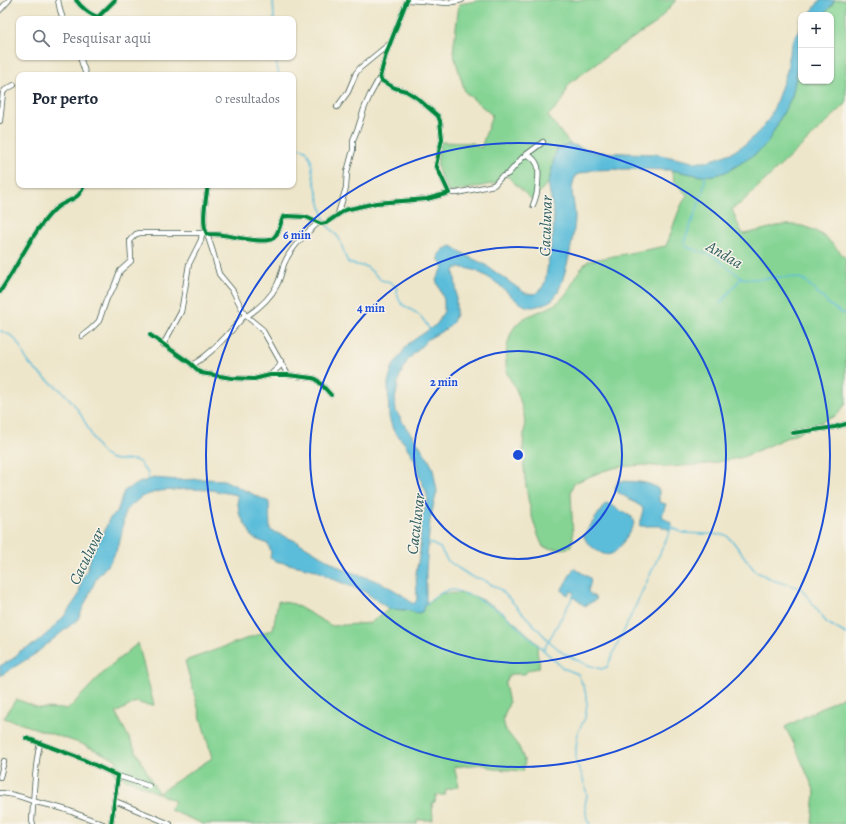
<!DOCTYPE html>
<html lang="pt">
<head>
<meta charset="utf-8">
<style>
	body { margin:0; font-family:Alegreya,serif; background:#f2f2f3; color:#1f2937 }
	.controls { position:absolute; right:12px; top:12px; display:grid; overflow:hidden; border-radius:8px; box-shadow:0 1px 3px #0004 }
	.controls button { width:36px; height:36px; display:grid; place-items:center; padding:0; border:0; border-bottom:1px solid #e0e1e3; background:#fff; color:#1f2937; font:20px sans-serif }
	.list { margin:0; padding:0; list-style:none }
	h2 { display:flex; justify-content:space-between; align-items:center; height:52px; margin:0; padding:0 16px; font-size:17px }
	h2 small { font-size:13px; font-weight:400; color:#747a83 }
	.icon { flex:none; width:22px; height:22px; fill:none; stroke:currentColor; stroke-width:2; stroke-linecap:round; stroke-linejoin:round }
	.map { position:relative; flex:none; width:846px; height:824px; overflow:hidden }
	.search { position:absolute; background:#fff; box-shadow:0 1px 3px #0004; left:16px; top:16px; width:280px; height:44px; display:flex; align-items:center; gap:10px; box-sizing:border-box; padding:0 14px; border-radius:8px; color:#747a83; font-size:15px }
	.panel { position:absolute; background:#fff; box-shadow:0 1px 3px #0004; left:16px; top:72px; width:280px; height:116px; border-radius:8px }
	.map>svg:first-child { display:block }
	.green { fill:#85d494; stroke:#528864 }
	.water { fill:#5cbdda; stroke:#3e7d87 }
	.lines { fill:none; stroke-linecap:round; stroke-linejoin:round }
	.stream { stroke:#5cbdda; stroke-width:1.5 }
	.minor-casing { stroke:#3e564a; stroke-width:6 }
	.minor { stroke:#fff; stroke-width:4.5 }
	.cycleway-casing { stroke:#f7f3e8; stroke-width:6 }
	.cycleway { stroke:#00873e; stroke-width:4 }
	.ring { fill:none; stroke:#1d4ed8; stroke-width:2 }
	.labels { text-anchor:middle; stroke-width:3; stroke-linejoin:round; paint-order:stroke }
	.water-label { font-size:16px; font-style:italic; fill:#2e5d5e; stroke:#f7f3e8 }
	.centre { fill:#1d4ed8; stroke:#f7f3e8; stroke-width:2 }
	.ring-label { font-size:12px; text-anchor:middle; font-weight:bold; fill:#1d4ed8; stroke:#f7f3e8; stroke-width:3; stroke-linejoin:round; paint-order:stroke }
</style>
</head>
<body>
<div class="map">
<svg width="846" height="824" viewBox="0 0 846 824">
	<rect width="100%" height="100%" fill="#f7f3e8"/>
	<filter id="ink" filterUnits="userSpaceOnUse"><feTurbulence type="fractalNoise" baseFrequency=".025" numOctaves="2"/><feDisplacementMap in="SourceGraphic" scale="8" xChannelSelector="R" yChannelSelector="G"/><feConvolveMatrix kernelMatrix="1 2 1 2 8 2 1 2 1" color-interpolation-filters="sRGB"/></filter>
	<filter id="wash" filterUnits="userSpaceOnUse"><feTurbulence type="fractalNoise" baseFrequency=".012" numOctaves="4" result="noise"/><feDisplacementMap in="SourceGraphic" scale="16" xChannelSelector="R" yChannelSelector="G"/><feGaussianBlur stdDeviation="0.9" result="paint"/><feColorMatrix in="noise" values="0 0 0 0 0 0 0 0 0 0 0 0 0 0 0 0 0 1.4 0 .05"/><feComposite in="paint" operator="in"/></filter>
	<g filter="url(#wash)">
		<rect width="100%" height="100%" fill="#eee6ca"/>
		<g class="green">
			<path d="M 482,0 L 676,0 L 655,24 L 622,45 L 571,82 L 567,88 L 563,100 L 548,116 L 570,144 L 557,149 L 548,183 L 532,200 L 506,175 L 496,183 L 449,193 C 438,172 434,166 441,142 L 473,143 L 481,148 L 492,115 L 465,92 L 453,52 L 459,4 Z"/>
			<path d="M 835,0 L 846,0 L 846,104 L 741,203 L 732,209 L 736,220 L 743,234 C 755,232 766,229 777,226 C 809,220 827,236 846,259 L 846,403 L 839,413 L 835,416 L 743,457 L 708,464 L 668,467 L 643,465 L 618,467 L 603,471 L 574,483 L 571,491 L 573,539 L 570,547 C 563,550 550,549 543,547 C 529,517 524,482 523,449 C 523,438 526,426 524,415 C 522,408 520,399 517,392 C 515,385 509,379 507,373 C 505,362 506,347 510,336 C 518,312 542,315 558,302 C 572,292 574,272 588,261 L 666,246 C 673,229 677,210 687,195 L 674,181 L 671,170 L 702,176 L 728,171 L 757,153 L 768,142 L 792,96 L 801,52 L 801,81 L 831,81 L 831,15 L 824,15 Z"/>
			<path d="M 441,593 C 450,594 461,592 470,595 C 495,602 520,627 538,644 C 535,656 541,658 539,668 L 528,670 L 525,674 L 510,674 L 505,684 L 509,703 L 503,719 L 505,729 L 519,747 L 525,762 L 523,771 L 494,769 L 483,764 L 454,767 L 459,786 L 446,790 L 445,795 L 436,795 L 435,802 L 432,803 L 433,820 L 417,820 L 417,824 L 203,824 L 170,810 L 175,801 L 113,773 L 117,760 L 82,744 L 4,718 L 16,699 L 39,708 L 68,709 L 109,667 L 138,643 L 154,705 L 146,705 L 136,702 L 116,713 L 158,793 L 212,758 L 185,661 L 273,629 L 278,601 L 294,604 L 332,626 L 370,623 L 389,609 L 406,610 L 417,613 L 422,612 L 426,601 L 427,604 Z"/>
			<polygon points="846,695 846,824 812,824 815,792 793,742 785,727"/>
		</g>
		<g class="water">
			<polygon points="820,0 835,0 824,15 809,15"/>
			<path d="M 801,27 L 801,52 L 792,96 L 768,142 L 757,153 L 728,171 L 716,175 L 702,176 L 671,170 L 628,169 L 592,170 L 576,175 C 568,192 575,200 575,217 C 575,233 564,289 553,299 C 548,303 539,306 533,307 C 520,308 507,291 498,284 C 486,275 470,266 456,268 L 454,271 L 456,286 L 456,314 L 453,322 L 446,329 L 428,339 L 407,361 L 399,378 L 395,400 L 396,411 L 405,426 L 418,443 L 429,460 L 433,469 L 437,491 L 430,520 L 426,571 L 426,601 L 422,612 L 417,613 L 406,610 L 389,609 L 365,592 L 335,580 L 316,570 L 275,561 L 270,558 L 271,552 L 268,544 L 253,538 L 239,513 L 237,495 L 211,490 L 188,489 L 159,491 L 141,497 L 125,511 L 121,537 L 116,551 L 111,561 L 97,577 L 78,619 L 35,654 L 0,676 L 0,666 L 14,658 L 20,651 L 35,644 L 50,631 L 65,615 L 79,595 L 81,580 L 87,570 L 91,556 L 105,530 L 109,519 L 117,512 L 124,491 L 141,482 L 154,478 L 179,480 L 203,479 L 224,480 L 269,502 L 270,530 L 298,542 L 343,569 L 382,583 L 401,594 L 413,604 L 417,600 L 416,573 L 420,551 L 421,519 L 428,500 L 426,491 L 419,476 L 416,462 L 405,444 L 393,430 L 389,417 L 388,383 L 392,368 L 408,344 L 437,324 L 444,311 L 444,300 L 436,280 L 443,268 L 443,264 L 439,261 L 439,254 L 444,249 L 452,246 L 469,257 L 484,264 L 525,293 L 535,294 L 542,288 L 545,282 L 553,234 L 554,215 L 548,183 L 551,174 L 554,157 L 557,149 L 570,144 L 596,152 L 656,154 L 693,162 L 704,162 L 718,158 L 733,152 L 747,143 L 765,125 L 770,117 L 775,105 L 788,68 L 788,58 L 793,41 Z"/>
			<path d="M 618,481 C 631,482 650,480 659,490 L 659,502 L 666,504 L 662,516 L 672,524 L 670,530 L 660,526 L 640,526 L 639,525 L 643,510 L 642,507 L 616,491 L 615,488 Z"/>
			<path d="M 607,503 L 632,517 L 634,524 C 630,531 619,552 611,554 C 606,556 601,553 596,550 C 591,546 586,543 584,536 L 586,532 L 605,504 Z"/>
			<path d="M 574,568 L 590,578 L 591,581 C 587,595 586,590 597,599 L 585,606 L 573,597 L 574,593 L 571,591 L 568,595 L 563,592 L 562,589 Z"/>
		</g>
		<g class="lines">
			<g class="stream">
				<polyline points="273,0 274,19"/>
				<polyline points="275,57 279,75"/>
				<polyline points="293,146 306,150 311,160 313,176 325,222"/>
				<path d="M 705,175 C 707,188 690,227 684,241 L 685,246 C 695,251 706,252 716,258 C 721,262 740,277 743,278 C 763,282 785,272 804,280 C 807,282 810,286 813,288 C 823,298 832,310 846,314"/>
				<path d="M 327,225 L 339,238 L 348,263 L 367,267 L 381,280 L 390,282 L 397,288 C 397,306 406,306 418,314 C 423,318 427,325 430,330"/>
				<polyline points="720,304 741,278"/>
				<path d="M 0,331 C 20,336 19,349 29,363 C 38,375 55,384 66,395 C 80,409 87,427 96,444 C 111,472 132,453 140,463 C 141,463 143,468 143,468 C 148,474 149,472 148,481"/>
				<polyline points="428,542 440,548 447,560 458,568 472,577 482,579 501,590 549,641 563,653 585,664 601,669 607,667 669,534 671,527 683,533 726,535 734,543 755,571 775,581 801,588 826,622 846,634"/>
				<polyline points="424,605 441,593 451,589 475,597 503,613 563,668 578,674 585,690 587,704 585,718 578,732 576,748 576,763 582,775 587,795 585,805 587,820 590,824"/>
				<polyline points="544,649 575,593"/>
			</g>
		</g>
	</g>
	<g filter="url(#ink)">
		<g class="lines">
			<g class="minor-casing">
				<g id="minor">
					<polyline points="58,0 60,10 63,19"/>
					<path d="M 76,0 C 81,7 90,15 98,17 L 115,0"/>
					<polyline points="409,0 448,3 462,0"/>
					<polyline points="0,10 9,0"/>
					<polyline points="80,57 86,75"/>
					<polyline points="337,107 348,92 356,73 360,68 388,45"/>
					<polyline points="0,121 3,93 5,90 14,85"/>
					<path d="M 527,154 C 540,162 539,169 538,182 C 537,193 537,195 533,205"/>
					<path d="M 208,185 C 206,198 201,223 207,234 C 212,234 217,234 223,235 C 233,236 263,244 272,239 C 279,235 280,224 283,217 L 287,216 L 306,217 L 321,224 L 326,223 L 345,210 L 358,207 L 376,203 L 427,199 L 449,193 L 436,165 L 442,139 L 440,121 L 438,116 L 416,97 L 406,91 L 395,88 L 382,81 L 380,77 L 386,54 L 407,0"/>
					<polyline points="449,193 457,193 494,185 501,177 508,174 522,158 543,142"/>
					<polyline points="338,214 346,188 347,172 353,150 353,140 359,125 364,109 370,95 380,77"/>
					<polyline points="207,234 213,252 219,274 233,291 245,315 262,329 288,375"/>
					<path d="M 0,292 C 4,285 9,278 13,271 C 25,250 37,227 54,210 C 65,199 79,202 84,185"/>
					<path d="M 247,316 C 259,308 270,299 277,285 C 280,279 282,271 284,264 C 290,249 305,234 318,223"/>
					<polyline points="150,335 190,363 201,373 232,378 254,379 270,375 288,375 312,378 316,379 321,384 331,395"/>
					<polyline points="82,336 91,329 99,321 107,298 114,287 120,271 131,261 131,257 130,240 136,234 140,233 202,233 205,231"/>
					<polyline points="163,345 181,312 183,301 189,264 201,240 202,233"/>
					<path d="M 192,365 C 213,353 229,333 245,315"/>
					<polyline points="270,375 279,367 281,361"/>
					<polyline points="793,433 835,427 846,424"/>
					<polyline points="26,738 80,758 118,776 111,824"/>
					<polyline points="118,776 149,786"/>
					<polyline points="0,777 4,761"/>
					<path d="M 0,793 C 13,793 24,798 36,802 C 48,805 60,807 72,812 C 82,816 93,820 103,824"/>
					<polyline points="115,801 170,824"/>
					<path d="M 33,824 L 32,821 C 34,794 34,769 40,743"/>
				</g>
			</g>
			<use href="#minor" class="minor"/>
			<g class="cycleway-casing">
				<g id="cycleway">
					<path d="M 76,0 C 81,7 90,15 98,17 L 115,0"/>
					<path d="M 208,185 C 206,198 201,223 207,234 C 212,234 217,234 223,235 C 233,236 263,244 272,239 C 279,235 280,224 283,217 L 287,216 L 306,217 L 321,224 L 326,223 L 345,210 L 358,207 L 376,203 L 427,199 L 449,193 L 436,165 L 442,139 L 440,121 L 438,116 L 416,97 L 406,91 L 395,88 L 382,81 L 380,77 L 386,54 L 407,0"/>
					<path d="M 0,292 C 4,285 9,278 13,271 C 25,250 37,227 54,210 C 65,199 79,202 84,185"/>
					<polyline points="150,335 190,363 201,373 232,378 254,379 270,375 288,375 312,378 316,379 321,384 331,395"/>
					<polyline points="793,433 835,427 846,424"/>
					<polyline points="26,738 80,758 118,776 111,824"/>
				</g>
			</g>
			<use href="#cycleway" class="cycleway"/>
		</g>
	</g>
	<g class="ring">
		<circle cx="518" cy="455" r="104"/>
		<circle cx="518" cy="455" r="208"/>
		<circle cx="518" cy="455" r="312"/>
	</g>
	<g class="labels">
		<g class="water-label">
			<text transform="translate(545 226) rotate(-88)" y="6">Caculuvar</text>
			<text transform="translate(725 254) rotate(31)" y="6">Andaa</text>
			<text transform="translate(415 524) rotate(-83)" y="6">Caculuvar</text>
			<text transform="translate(86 556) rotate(-64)" y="6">Caculuvar</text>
		</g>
	</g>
	<circle cx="518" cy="455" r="6" class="centre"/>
	<g class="ring-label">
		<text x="297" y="239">6 min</text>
		<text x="371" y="312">4 min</text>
		<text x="444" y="386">2 min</text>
	</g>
</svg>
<div class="controls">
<button>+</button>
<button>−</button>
</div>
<div class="search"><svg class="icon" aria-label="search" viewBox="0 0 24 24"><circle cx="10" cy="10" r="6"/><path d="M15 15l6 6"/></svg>Pesquisar aqui</div>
<section class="panel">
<h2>Por perto<small>0 resultados</small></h2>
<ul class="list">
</ul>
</section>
</div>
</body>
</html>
